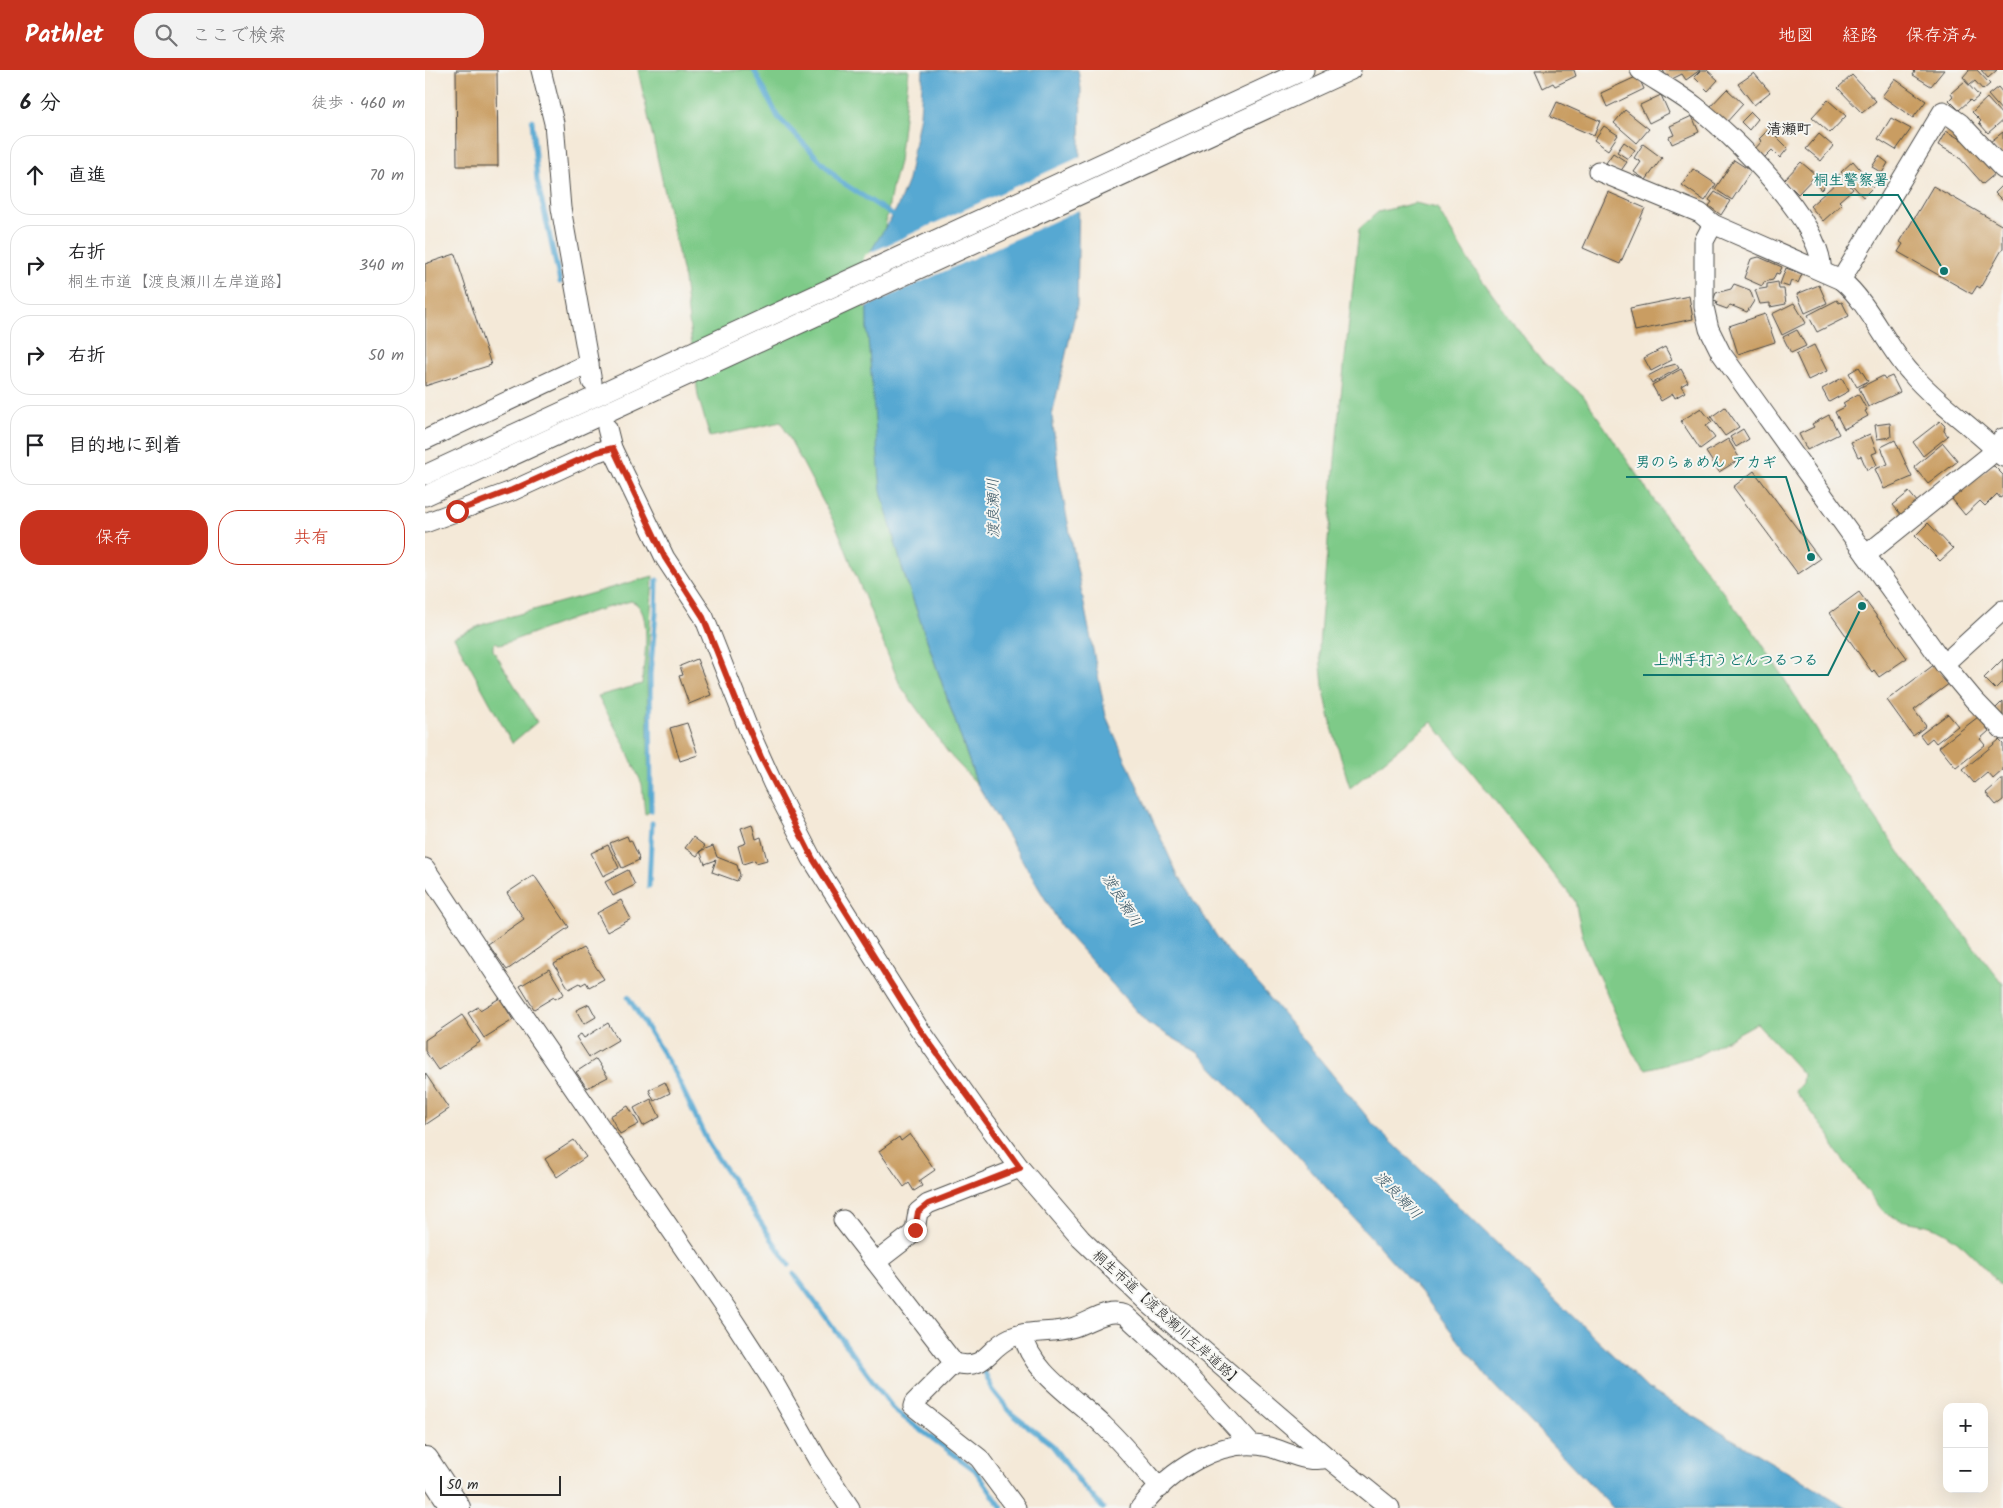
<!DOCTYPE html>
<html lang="ja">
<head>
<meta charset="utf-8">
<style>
	body { margin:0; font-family:Kalam,"Klee One",sans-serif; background:#f2f2f2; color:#202124 }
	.controls { position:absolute; right:15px; bottom:15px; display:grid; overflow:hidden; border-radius:10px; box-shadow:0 5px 20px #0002 }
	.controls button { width:45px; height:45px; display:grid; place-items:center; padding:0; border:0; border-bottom:1px solid #e0e0e0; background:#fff; color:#202124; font:25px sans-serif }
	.scale { position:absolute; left:15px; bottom:12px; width:121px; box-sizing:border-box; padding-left:5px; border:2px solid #2b2b2b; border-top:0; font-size:14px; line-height:18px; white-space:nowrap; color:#2b2b2b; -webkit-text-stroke:4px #f6f6f2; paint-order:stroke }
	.stop { position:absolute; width:15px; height:15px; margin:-11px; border:4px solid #c8321e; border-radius:50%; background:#fff }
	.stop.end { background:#c8321e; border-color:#fff; box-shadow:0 1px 5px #0008 }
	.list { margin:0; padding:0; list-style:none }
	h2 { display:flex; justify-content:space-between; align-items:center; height:65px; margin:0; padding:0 20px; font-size:21px }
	h2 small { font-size:16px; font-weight:400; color:#757577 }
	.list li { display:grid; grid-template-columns:32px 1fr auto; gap:15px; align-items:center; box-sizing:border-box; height:80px; margin:0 10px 10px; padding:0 10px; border:1px solid #e0e0e0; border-radius:20px }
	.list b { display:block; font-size:19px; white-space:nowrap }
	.list p { margin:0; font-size:16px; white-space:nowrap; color:#757577 }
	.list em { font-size:16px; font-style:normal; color:#757577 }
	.actions { display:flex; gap:10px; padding:15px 20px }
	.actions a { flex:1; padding:11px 0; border:1px solid #c8321e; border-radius:20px; text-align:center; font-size:18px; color:#c8321e }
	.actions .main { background:#c8321e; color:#fff }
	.icon { flex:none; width:28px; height:28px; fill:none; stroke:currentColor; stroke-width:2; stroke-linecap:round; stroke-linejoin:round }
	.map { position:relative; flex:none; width:1578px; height:1438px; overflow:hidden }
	header { display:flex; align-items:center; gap:30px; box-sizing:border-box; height:70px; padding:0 25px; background:#c8321e; color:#fff }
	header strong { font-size:24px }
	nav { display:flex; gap:28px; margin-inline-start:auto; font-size:18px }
	.search { width:350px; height:45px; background:#f2f2f2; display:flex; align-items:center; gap:12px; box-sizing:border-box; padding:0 18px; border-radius:20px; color:#757577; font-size:19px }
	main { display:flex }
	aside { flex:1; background:#fff }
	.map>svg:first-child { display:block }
	.green { fill:#7eca88; stroke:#547a5a }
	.water { fill:#57a8d2; stroke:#416a7e }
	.pier { fill:#f4e9d8 }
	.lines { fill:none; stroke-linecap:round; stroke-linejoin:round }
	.stream { stroke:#57a8d2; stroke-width:5 }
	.building { fill:#c99d62 }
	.minor-casing { stroke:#494845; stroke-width:21 }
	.highway-casing { stroke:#494845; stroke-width:30 }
	.minor { stroke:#fff; stroke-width:19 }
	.highway { stroke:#fff; stroke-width:28 }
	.route { stroke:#c8321e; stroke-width:6 }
	.labels { text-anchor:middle; stroke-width:4; stroke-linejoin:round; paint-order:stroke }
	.street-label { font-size:14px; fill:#2b2b2b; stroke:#f6f6f2 }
	.neighbourhood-label { font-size:15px; font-weight:bold; fill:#2b2b2b; stroke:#f6f6f2 }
	.water-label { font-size:15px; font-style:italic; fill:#3a5765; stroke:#f6f6f2 }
	.leader { fill:none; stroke:#0f766e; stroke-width:2 }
	.callout-dot { fill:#0f766e; stroke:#f6f6f2; stroke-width:2 }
	.callout-label { font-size:15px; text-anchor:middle; font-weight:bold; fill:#0f766e; stroke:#f6f6f2; stroke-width:4; stroke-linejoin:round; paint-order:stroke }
</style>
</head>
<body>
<header>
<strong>Pathlet</strong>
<div class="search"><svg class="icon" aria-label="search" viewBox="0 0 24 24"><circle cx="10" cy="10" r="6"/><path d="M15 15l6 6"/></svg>ここで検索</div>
<nav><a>地図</a><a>経路</a><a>保存済み</a></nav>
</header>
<main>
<aside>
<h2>6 分<small>徒歩 · 460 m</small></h2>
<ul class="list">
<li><svg class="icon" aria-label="ahead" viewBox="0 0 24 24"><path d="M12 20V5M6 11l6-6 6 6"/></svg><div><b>直進</b></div><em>70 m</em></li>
<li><svg class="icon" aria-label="right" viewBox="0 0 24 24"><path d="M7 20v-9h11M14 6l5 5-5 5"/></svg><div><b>右折</b><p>桐生市道【渡良瀬川左岸道路】</p></div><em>340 m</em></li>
<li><svg class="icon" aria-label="right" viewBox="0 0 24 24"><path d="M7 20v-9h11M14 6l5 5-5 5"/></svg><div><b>右折</b></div><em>50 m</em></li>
<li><svg class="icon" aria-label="arrive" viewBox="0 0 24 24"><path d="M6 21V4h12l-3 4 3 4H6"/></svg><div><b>目的地に到着</b></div></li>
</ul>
<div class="actions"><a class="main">保存</a><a>共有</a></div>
</aside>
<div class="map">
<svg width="1578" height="1438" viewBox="0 0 1578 1438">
	<rect width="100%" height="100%" fill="#f6f6f2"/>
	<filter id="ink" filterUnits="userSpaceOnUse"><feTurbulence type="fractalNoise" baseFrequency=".02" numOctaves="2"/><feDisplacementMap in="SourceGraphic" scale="10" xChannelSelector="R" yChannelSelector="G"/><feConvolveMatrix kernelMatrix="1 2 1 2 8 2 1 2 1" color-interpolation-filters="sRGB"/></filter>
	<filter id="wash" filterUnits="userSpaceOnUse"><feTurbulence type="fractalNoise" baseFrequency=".0096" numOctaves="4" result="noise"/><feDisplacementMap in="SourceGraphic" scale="20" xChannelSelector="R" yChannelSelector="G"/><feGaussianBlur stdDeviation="1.12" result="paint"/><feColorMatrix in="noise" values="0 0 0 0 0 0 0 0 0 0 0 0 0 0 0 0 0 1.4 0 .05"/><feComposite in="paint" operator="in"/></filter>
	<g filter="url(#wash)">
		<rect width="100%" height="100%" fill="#f4e9d8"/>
		<g class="green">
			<polygon points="213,0 484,0 474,92 467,118 442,257 478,501 552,714 524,684 475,615 412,458 356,352 285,367 273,326 259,209"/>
			<path d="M 990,133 L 1012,138 L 1047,196 L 1100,269 L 1119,293 L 1158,325 L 1241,448 L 1334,569 L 1413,694 L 1474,782 L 1578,914 L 1578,1219 C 1558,1197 1540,1172 1513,1159 C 1495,1151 1473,1154 1458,1141 L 1408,1077 L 1406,1067 L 1370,1021 L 1377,1013 L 1378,1004 L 1332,953 L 1272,986 L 1221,999 L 1208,983 L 1159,873 L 1150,831 L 1007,652 L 925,718 L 906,654 L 898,616 L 894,575 L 914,344 L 934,159 L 953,142 Z"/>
			<path d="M 228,506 L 222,605 L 224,742 L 220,745 L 217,714 L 198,672 L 173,626 L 217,614 C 218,595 230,538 206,531 L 166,542 L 75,575 L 71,572 L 68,575 L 68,580 L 112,652 L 87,673 L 29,567 L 59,554 Z"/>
		</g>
		<polygon class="water" points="498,0 653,0 656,19 652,236 627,345 634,407 681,646 753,806 798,876 835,916 948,1054 1223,1319 1423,1438 1188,1438 1063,1308 997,1224 872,1085 772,982 722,953 638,859 552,714 478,501 456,421 442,257 441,189 472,138 483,110 495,44"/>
		<polygon class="pier" points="657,86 656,139 439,238 438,190 440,185"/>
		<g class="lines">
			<g class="stream">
				<polyline points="329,0 353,47 415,111 472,148"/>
				<polyline points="107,50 112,110 135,212"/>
				<polyline points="226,741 225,604 231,544 232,510"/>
				<polyline points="224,816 227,753"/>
				<polyline points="203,927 250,1003 284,1075 364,1195"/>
				<polyline points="369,1204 470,1341 550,1400 577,1438"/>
				<polyline points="558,1299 568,1320 587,1344 626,1374 657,1415 678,1438"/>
			</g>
		</g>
		<g id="blocks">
			<g class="building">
				<polygon points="31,0 72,0 73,96 32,96"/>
				<polygon points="1110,0 1149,0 1151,6 1130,16 1128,13 1118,18"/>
				<polygon points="1238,0 1275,0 1261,10 1257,4 1243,11"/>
				<polygon points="1276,0 1282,0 1293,10 1283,21 1269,7"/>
				<polygon points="1488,0 1519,0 1506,16 1488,5 1490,2"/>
				<polygon points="1544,0 1552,0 1565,14 1558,20 1550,11 1545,15 1538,7"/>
				<polygon points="1556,0 1572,0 1563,8"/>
				<polygon points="1329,3 1345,22 1329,35 1313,14"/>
				<polygon points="1427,5 1451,31 1437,43 1413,18"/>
				<polygon points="1213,6 1219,19 1182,37 1176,23"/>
				<polygon points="1470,9 1501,31 1488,48 1457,26"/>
				<polygon points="1540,11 1554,26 1547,32 1545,30 1534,40 1524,30 1528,26 1526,23"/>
				<polygon points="1573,17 1578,23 1578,42 1563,25"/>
				<polygon points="1302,19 1318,34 1300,54 1283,39"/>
				<polygon points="1236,25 1244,43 1224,53 1215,35"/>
				<polygon points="1562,28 1578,46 1578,50 1563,63 1554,53 1556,51 1547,42"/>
				<polygon points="1403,30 1421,46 1405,63 1387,47"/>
				<polygon points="1132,32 1175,51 1169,66 1125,47"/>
				<polygon points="1200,40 1224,59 1212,73 1189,53"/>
				<polygon points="1326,42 1333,49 1324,60 1316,52"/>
				<polygon points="1267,46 1274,62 1247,74 1244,67 1249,65 1245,56"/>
				<polygon points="1466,48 1486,59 1471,80 1453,69"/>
				<polygon points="1179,56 1193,65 1183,80 1169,70"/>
				<polygon points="1344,59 1363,78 1355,88 1347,80 1337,90 1328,81 1337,71 1334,69"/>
				<polygon points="1521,61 1544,74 1571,103 1558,114 1533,86 1513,75"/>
				<polygon points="1578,62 1578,87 1565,72"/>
				<polygon points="1394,64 1408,76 1396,91 1381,79"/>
				<polygon points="1199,72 1210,80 1203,89 1192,82"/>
				<polygon points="1218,74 1237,88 1221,110 1209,102 1216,92 1209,88"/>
				<polygon points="1188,83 1202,92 1195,102 1181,93"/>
				<polygon points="1454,86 1463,93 1457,103 1447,97"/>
				<polygon points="1309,90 1326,101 1307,130 1290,119"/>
				<polygon points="1428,91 1445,111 1444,113 1448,117 1438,127 1416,102"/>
				<polygon points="1376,92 1391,105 1373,124 1359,110"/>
				<polygon points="1268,99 1291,114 1280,131 1257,115"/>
				<polygon points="1414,104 1428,119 1414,131 1417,134 1398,151 1385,136 1410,114 1407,111"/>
				<polygon points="1394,105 1402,114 1396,120 1388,111"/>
				<polygon points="1578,115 1578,131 1570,123"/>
				<polygon points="1508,116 1578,156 1578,178 1555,218 1552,216 1547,224 1473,182 1478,174 1475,172"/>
				<polygon points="1183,122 1220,138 1195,194 1158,178"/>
				<polygon points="1290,122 1305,131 1296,145 1284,136 1287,132 1284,130"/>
				<polygon points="30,184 66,295 0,316 0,194"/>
				<polygon points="1334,187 1357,197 1354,204 1351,203 1348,210 1339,212 1337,216 1319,208 1326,189"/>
				<polygon points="1361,198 1377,204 1373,213 1366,210 1364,217 1355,214"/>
				<polygon points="1353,212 1354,219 1359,219 1361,234 1345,237 1345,233 1335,234 1330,220 1342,218 1342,214"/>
				<polygon points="1309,214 1325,220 1329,231 1322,242 1305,235 1302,239 1291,235 1292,232 1288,231 1291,223 1306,219"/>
				<polygon points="1394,215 1402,233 1380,243 1372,224"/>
				<polygon points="1264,226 1268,249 1210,261 1205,238"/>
				<polygon points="1412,230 1414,233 1417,232 1424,246 1392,262 1383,245"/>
				<polygon points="1369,233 1381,253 1357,265 1347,244"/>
				<polygon points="1340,244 1350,272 1313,284 1304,256"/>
				<polygon points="1372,260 1381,276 1366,283 1358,267"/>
				<polygon points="1389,275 1402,301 1383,310 1371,284"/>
				<polygon points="1240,277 1247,290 1226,301 1219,288"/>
				<polygon points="1251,294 1254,298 1227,313 1223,306 1240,297"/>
				<polygon points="1434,297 1443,311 1432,317 1424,303"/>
				<polygon points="1256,299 1263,312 1256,316 1260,322 1250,328 1248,324 1236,331 1227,315"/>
				<polygon points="1458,306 1460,309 1467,306 1475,322 1443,337 1434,318"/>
				<polygon points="1417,308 1424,321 1404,332 1397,319"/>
				<polygon points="1433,324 1442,340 1440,341 1443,346 1419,359 1410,342 1420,337 1418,333"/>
				<polygon points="1300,337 1314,357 1300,366 1286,347"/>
				<polygon points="1276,338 1287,352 1281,356 1290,368 1275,379 1256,351"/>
				<polygon points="1404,345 1414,364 1382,380 1374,364 1389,357 1387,354"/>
				<polygon points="1515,351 1520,356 1519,361 1523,366 1498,386 1488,372"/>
				<polygon points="1465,353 1466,367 1452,369 1450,355"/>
				<polygon points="1318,359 1324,369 1311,377 1305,367"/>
				<polygon points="1445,364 1452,382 1447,384 1452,395 1442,400 1436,386 1433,387 1426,372"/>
				<polygon points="1303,369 1315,389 1294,402 1281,382"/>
				<polygon points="1470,370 1487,407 1459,419 1450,399 1463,394 1456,377"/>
				<polygon points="1518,373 1533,391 1503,414 1489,397"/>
				<polygon points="1566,396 1569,396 1578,405 1578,426 1575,428 1572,424 1560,436 1555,431 1540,445 1527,429"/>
				<polygon points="1329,401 1395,489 1373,504 1308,417"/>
				<polygon points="1484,422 1493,433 1477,446 1468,435"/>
				<polygon points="1503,453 1528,479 1515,491 1490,466"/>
				<polygon points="1434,522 1482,588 1454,607 1449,600 1447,602 1405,543"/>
				<polygon points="272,589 286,625 264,634 254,606 258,605 255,596"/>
				<polygon points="1578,589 1578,615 1576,613 1570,619 1559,608"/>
				<polygon points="1510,594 1525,613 1489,640 1501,656 1488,666 1462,630"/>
				<polygon points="1578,631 1578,648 1570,639"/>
				<polygon points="1523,644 1533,656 1511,673 1507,668 1501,673 1495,665"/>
				<polygon points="1553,647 1564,661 1555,669 1560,675 1531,698 1514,677"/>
				<polygon points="262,653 273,685 255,691 245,658"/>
				<polygon points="1574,670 1578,674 1578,700 1568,709 1562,702 1549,713 1538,700"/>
				<polygon points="1578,708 1578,730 1571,735 1561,723"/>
				<polygon points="327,754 331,769 336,767 342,790 331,793 330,790 318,794 313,776 321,773 316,758"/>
				<polygon points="202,766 204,771 206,770 214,787 213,788 214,790 197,798 185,773"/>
				<polygon points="268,767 280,776 272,786 260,778"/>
				<polygon points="183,775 194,798 178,806 166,783"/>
				<polygon points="288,776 292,787 312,795 315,805 312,811 287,802 291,790 280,794 275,781"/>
				<polygon points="203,800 210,815 188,826 180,812"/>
				<polygon points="109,805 144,857 82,900 63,874 99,849 82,823"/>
				<polygon points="196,830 206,849 182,862 172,843"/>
				<polygon points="158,878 179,909 164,917 161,912 156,915 155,913 144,919 129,894"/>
				<polygon points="124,899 139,924 130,929 129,927 109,939 95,916"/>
				<polygon points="75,928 88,950 59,968 43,943 53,937 55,940"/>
				<polygon points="164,934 171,947 159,954 151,940"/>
				<polygon points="37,945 55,972 13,1000 0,981 0,970"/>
				<polygon points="183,953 193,970 164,987 151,967 156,964 159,968"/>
				<polygon points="171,989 183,1007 162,1018 151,1002"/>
				<polygon points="0,1003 24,1039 0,1055"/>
				<polygon points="240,1012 245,1023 229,1031 224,1020"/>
				<polygon points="226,1029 235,1047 218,1056 209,1038"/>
				<polygon points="203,1036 214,1054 195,1064 185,1046"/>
				<polygon points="485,1064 510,1100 494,1111 497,1116 489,1121 484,1113 479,1117 454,1081 474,1067 476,1071"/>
				<polygon points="149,1070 161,1087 132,1107 120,1089"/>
			</g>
		</g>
	</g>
	<g filter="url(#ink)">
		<use href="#blocks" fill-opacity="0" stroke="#494845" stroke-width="1"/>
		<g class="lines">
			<g class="minor-casing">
				<g id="minor">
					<polyline points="116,0 129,53 136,138 167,312"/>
					<path d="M 1215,0 C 1233,12 1253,23 1270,36 C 1305,63 1401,155 1396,201"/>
					<path d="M 1173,101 L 1275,143 L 1288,154 L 1416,210 C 1443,232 1461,275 1485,302 C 1512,334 1549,357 1578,387"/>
					<polyline points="1288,154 1279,171 1279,237 1284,259 1296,283 1519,594 1549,630 1578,660"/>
					<polyline points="1416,210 1518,41 1535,53 1578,99"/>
					<polyline points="182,358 187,378 240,488 279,547 325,663 348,714 387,789 493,957 553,1042 595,1098 656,1169 722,1232 903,1388 965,1438"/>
					<polyline points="0,370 164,293"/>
					<polyline points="0,405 879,0"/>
					<polyline points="0,426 926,0"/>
					<polyline points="0,453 87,421 172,382 187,378"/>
					<polyline points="1441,485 1563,387 1578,368"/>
					<polyline points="1519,594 1578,540"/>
					<polyline points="0,798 77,914 308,1250 349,1313 393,1390 425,1438"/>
					<path d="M 418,1150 L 529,1293 C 562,1301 561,1279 585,1268 C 604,1259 626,1264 646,1258 C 663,1254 682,1237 700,1245 L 749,1290 L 826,1374"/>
					<polyline points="451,1192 486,1165 490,1160 493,1142 503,1134 595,1098"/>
					<path d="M 598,1264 C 605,1302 652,1329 678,1355 C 698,1374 716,1396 735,1418"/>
					<polyline points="529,1293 489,1333 488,1336 554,1388 591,1438"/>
					<path d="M 715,1438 C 744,1402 795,1365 844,1377 C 863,1382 883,1394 903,1388"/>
				</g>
			</g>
			<g class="highway-casing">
				<polyline id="highway" points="0,1391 31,1438"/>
			</g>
			<use href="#minor" class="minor"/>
			<use href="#highway" class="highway"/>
		</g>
	</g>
	<g class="lines" filter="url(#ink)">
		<polyline class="route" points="32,441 87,420 172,382 188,378 240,488 278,547 311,630 336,687 388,789 493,957 595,1098 503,1134 493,1142 490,1160"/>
	</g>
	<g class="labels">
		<g class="street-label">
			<text transform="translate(743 1248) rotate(42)" y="5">桐生市道【渡良瀬川左岸道路】</text>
		</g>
		<g class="neighbourhood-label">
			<text x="1364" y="64">清瀬町</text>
		</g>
		<g class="water-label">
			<text transform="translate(568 438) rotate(-91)" y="5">渡良瀬川</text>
			<text transform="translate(697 830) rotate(58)" y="5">渡良瀬川</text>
			<text transform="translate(973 1125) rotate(46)" y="5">渡良瀬川</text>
		</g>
	</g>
	<path class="leader" d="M1519 201L1473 125H1378M1386 487L1361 407H1201M1437 536L1403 605H1218"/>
	<g class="callout-dot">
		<circle cx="1519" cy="201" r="5"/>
		<circle cx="1386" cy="487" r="5"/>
		<circle cx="1437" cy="536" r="5"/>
	</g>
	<g class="callout-label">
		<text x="1426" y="115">桐生警察署</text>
		<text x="1281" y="397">男のらぁめん アカギ</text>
		<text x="1311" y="595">上州手打うどんつるつる</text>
	</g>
</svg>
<div class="controls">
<button>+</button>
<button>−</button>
</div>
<div class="scale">50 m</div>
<div class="stop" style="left:32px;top:441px"></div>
<div class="stop end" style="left:490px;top:1160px"></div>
</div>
</main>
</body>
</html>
